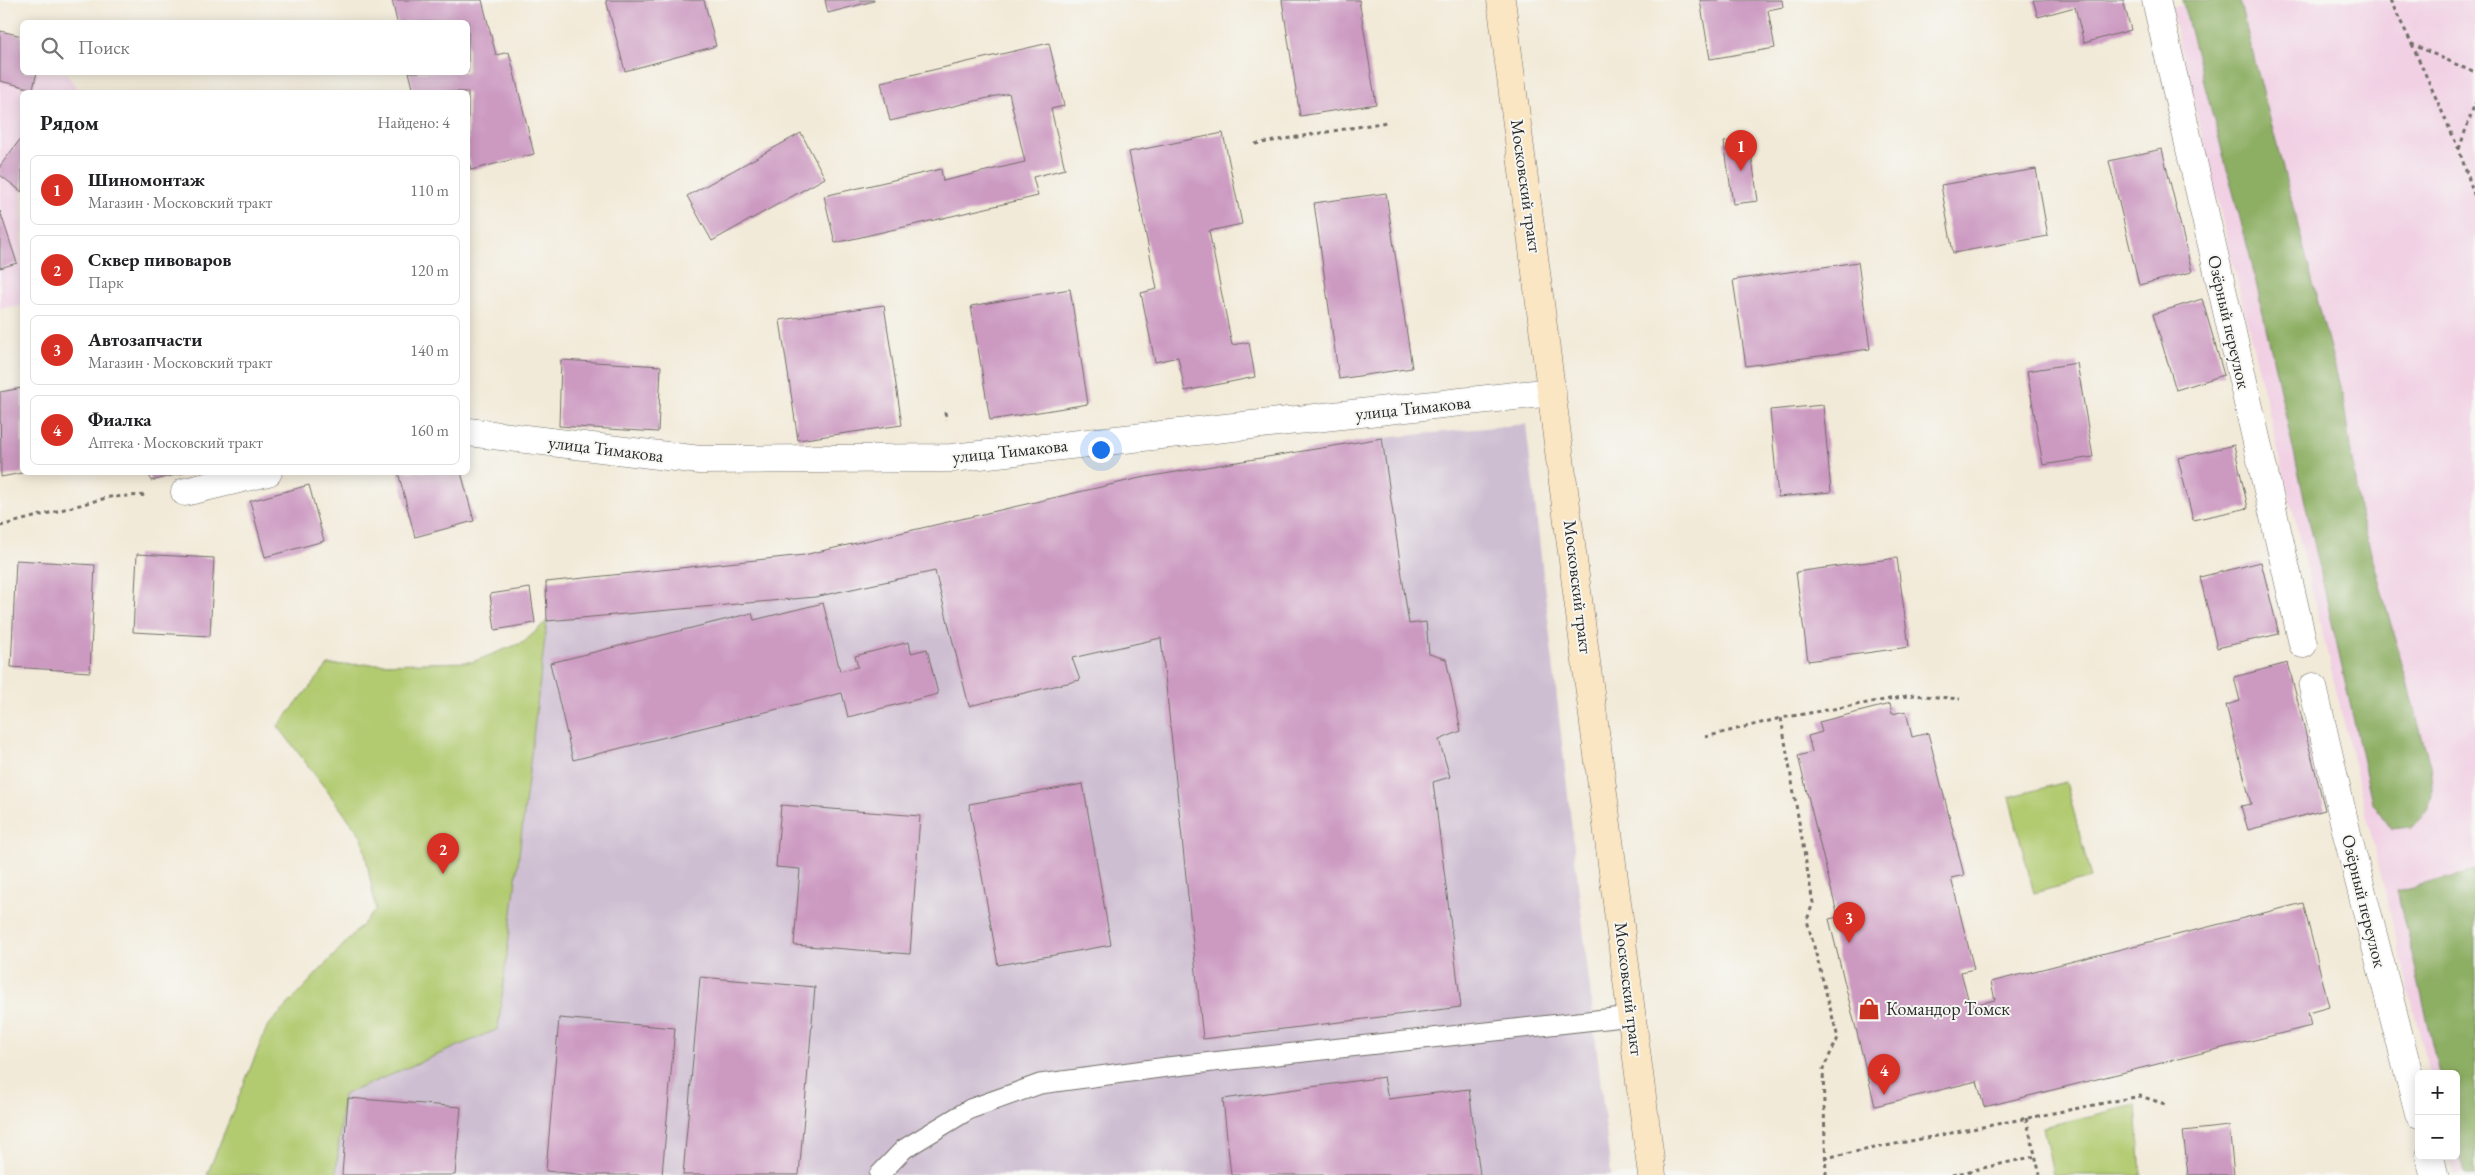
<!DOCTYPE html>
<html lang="ru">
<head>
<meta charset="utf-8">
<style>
	body { margin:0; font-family:"EB Garamond",serif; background:#f2f2f2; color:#202124 }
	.controls { position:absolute; right:15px; bottom:15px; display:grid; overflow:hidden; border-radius:8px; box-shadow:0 2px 12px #0003 }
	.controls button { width:45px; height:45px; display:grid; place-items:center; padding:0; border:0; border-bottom:1px solid #e0e0e0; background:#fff; color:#202124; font:25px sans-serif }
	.you { position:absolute; left:1100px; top:449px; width:18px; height:18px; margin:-12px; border:4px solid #fff; border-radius:50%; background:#1a73e8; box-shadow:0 0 0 8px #1a73e833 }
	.badge { display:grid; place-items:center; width:32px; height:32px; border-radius:50%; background:#d93025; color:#fff; font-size:16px; font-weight:700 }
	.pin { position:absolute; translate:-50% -41px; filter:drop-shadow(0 1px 2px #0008) }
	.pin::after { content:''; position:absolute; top:26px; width:18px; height:15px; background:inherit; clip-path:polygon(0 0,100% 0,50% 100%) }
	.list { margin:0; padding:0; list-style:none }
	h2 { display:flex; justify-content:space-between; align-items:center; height:65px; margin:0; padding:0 20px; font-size:21px }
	h2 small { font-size:16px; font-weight:400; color:#757577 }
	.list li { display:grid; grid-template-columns:32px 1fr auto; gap:15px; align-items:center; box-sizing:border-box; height:70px; margin:0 10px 10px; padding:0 10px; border:1px solid #e0e0e0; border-radius:8px }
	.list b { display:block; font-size:19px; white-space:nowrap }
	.list p { margin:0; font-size:16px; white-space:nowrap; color:#757577 }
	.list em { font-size:16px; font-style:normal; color:#757577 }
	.icon { flex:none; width:28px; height:28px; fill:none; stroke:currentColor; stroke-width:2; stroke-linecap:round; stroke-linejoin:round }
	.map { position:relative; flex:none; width:2475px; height:1175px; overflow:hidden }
	.search { position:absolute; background:#fff; box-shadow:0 2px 12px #0003; left:20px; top:20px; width:450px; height:55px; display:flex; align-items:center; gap:12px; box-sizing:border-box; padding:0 18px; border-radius:8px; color:#757577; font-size:19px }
	.panel { position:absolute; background:#fff; box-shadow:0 2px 12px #0003; left:20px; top:90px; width:450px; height:385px; border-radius:8px }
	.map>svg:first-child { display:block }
	.built { fill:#f1d0e4 }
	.industrial { fill:#cebed1 }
	.green { fill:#b2cb71; stroke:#6e7b4e }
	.forest { fill:#8daf63; stroke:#5c6d47 }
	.building { fill:#cc99c1 }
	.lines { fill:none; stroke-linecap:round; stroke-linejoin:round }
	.lane-casing { stroke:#716e68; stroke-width:21 }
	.street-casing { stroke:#716e68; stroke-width:29 }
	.secondary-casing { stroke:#716e68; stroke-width:29 }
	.path { stroke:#716e68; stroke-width:3; stroke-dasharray:4 4; stroke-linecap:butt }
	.lane { stroke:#fff; stroke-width:19 }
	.street { stroke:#fff; stroke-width:28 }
	.secondary { stroke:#fbe6c4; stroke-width:28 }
	.labels { text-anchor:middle; stroke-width:4; stroke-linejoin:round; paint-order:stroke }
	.street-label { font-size:18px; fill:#2b2b2b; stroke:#f6f6f2 }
	.poi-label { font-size:18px; fill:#2b2b2b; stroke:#f6f6f2; text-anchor:start }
</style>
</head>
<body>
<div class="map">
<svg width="2475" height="1175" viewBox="0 0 2475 1175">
	<rect width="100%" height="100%" fill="#f6f6f2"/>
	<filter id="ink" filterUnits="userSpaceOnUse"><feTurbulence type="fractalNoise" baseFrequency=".02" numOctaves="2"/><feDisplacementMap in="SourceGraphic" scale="10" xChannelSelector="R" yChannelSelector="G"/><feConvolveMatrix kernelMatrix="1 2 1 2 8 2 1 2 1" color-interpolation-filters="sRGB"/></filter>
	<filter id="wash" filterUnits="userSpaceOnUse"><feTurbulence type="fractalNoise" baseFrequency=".0096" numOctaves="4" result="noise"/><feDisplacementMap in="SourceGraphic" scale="20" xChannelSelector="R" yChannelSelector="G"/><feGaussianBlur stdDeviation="1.12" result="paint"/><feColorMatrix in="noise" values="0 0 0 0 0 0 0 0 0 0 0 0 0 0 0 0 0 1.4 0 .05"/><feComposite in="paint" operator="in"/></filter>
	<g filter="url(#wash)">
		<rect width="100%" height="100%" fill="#f2ead8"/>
		<g class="built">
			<polygon points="2200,0 2475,0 2475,1175 2454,1175 2449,1156 2456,1156 2456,1074 2429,1074 2171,8"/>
			<polygon points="0,31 22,36 22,72 66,73 80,92 22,92 22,306 0,308"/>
		</g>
		<polygon class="industrial" points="1526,424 1611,1175 336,1175 343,1095 498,1029 547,621 546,582 804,555 1140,478 1382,438"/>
		<g class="green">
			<polygon points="547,621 498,1029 343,1095 336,1175 207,1175 267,1027 376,910 362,837 278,726 328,665 472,662 524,642"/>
			<polygon points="2066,782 2091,878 2034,893 2009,797"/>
			<polygon points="2136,1105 2141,1175 2053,1175 2043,1127"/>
		</g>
		<g class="forest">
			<path d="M 2182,0 L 2239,0 L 2343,398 L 2359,509 L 2430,765 C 2433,796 2436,804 2412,827 L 2391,829 L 2372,802 L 2250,256 Z"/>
			<polygon points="2475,871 2475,1175 2464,1175 2456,1141 2456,1074 2440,1074 2397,891"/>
		</g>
		<g id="blocks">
			<g class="building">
				<polygon points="392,0 482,0 496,55 509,52 534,154 471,170 468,156 468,92 414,92 409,72 468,72 468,22 397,22"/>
				<polygon points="606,0 704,0 716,46 625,71"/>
				<polygon points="825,0 874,0 874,1 828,13"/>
				<polygon points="1282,0 1359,0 1376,104 1300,116"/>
				<polygon points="1700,0 1782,0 1783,7 1768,10 1775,48 1710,59"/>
				<polygon points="2033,0 2123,0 2131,30 2084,43 2075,7 2038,17"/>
				<polygon points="0,31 22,36 22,72 37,72 33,89 0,81"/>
				<polygon points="1049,43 1064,106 1051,109 1065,169 1033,177 1038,196 835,243 824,196 941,169 943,181 1025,162 1009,93 890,121 881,82"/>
				<polygon points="801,133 825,178 712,241 687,196"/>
				<polygon points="1223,133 1242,224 1209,231 1232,345 1249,342 1255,377 1185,391 1178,357 1155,362 1141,293 1157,289 1129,152"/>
				<polygon points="22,137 22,192 0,175 0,166"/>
				<polygon points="1749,138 1758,201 1733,204 1724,142"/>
				<polygon points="2162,149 2192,272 2139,285 2109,161"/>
				<polygon points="2036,169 2048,236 1953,253 1941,185"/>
				<polygon points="1386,193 1412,368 1339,379 1314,203"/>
				<polygon points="0,211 17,263 0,268"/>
				<polygon points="1858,262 1870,349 1746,366 1733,280"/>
				<polygon points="1070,289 1088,404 990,420 971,306"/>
				<polygon points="2202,299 2224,375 2176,390 2153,314"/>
				<polygon points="884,305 902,425 798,440 780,320"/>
				<polygon points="561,360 661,366 658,432 559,426"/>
				<polygon points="2077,363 2093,457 2043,465 2027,371"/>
				<polygon points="22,388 22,473 1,477 0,392"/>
				<polygon points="1823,405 1831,492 1778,497 1770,410"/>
				<polygon points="1382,438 1409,624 1426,622 1429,654 1446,659 1461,731 1439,740 1450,777 1433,782 1461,1007 1203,1039 1161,638 1072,658 1080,680 969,706 935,571 815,597 547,621 546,582 804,555 1140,478"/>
				<polygon points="2234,445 2248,508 2193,520 2178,458"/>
				<polygon points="149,472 184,472 184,473 151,481"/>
				<polygon points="398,472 461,472 474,521 415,537"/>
				<polygon points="309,485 324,541 265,557 250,501"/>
				<polygon points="137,554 214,558 210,636 133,632"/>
				<polygon points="1897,558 1909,647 1808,661 1796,572"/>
				<polygon points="16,560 95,565 90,672 11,667"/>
				<polygon points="2261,562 2279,634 2217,648 2200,577"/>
				<polygon points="530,588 535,623 495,630 490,594"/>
				<polygon points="823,603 840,671 858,667 855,656 909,642 911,653 927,649 938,694 848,717 842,693 573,760 550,663 752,613 754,620"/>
				<polygon points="2288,663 2325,810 2248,830 2241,806 2251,804 2226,705 2240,701 2234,677"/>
				<polygon points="1890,704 1892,714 1906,711 1912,737 1928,733 1964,875 1951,878 1974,969 1961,972 1970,1006 1995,1000 1991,982 2303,903 2329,1007 2308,1013 2311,1026 1984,1107 1977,1081 1875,1106 1829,919 1838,917 1798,756 1812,752 1808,736 1822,732 1819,722"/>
				<polygon points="1083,784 1111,945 998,965 969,804"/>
				<polygon points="781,805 920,816 910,954 794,945 800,869 776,867"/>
				<polygon points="700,977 815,987 799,1175 683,1175"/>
				<polygon points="559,1018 675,1028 662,1175 586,1175 546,1171"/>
				<polygon points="1384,1077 1388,1099 1469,1089 1480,1175 1231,1175 1223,1099"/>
				<polygon points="348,1098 461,1107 455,1175 342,1175"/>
				<polygon points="2229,1126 2234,1175 2188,1175 2183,1131"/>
			</g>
		</g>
	</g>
	<g filter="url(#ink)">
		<use href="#blocks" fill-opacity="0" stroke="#716e68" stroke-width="1"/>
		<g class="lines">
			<g class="lane-casing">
				<polyline id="lane" points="879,1175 904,1149 970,1109 1040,1084 1167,1067 1632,1016"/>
			</g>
			<g class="street-casing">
				<g id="street">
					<polyline points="2156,0 2303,644"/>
					<polyline points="468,432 700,460 952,458 1552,392"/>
					<polyline points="185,492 268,472"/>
					<polyline points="2313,687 2347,834 2419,1114"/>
					<polyline points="2430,1156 2434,1175"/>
				</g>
			</g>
			<g class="secondary-casing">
				<polyline id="secondary" points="1501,0 1652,1175"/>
			</g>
			<g class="path">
				<polyline points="2390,0 2412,44 2475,73"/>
				<polyline points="2412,44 2459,150 2475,197"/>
				<polyline points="1255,144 1387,122"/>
				<polyline points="2459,149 2475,103"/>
				<polyline points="945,412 946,420"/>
				<polyline points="0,526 110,497 148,495"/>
				<polyline points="1705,737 1781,718"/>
				<polyline points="2026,1118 2040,1175"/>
				<polyline points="1824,1158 2140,1096 2165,1104"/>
				<polyline points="1826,1175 1823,1069 1838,1038 1807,920 1813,903 1781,718 1913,695 1960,699"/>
				<polyline points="1952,1175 2036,1156"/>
			</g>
			<use href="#lane" class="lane"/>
			<use href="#street" class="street"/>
			<use href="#secondary" class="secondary"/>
		</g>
	</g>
	<defs>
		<g id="shop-bare" transform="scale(1.725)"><path d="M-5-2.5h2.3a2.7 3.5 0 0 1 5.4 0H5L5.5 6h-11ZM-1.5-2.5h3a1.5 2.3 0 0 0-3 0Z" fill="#c8321e" stroke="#f6f6f2" stroke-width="2.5" paint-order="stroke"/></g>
	</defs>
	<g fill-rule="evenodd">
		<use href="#shop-bare" x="1869" y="1009"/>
	</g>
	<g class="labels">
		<g class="street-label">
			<text transform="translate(1526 186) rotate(82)" y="6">Московский тракт</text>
			<text transform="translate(2229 322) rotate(77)" y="6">Озёрный переулок</text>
			<text transform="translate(1413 408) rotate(-6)" y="6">улица Тимакова</text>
			<text transform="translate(606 449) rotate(7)" y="6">улица Тимакова</text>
			<text transform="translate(1010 451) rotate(-6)" y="6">улица Тимакова</text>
			<text transform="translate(1578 587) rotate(83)" y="6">Московский тракт</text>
			<text transform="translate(2364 901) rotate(76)" y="6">Озёрный переулок</text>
			<text transform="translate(1629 989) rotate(83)" y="6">Московский тракт</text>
		</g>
		<g class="poi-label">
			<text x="1886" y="1015">Командор Томск</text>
		</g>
	</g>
</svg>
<div class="controls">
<button>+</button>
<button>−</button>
</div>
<div class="you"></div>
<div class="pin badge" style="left:1741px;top:171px">1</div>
<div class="pin badge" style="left:443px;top:874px">2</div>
<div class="pin badge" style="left:1849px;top:943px">3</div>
<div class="pin badge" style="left:1884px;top:1095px">4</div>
<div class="search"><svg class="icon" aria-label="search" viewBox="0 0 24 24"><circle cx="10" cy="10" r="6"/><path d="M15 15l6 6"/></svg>Поиск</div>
<section class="panel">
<h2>Рядом<small>Найдено: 4</small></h2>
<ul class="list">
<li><span class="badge">1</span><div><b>Шиномонтаж</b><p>Магазин · Московский тракт</p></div><em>110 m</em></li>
<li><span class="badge">2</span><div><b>Сквер пивоваров</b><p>Парк</p></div><em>120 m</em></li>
<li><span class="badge">3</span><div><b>Автозапчасти</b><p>Магазин · Московский тракт</p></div><em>140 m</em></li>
<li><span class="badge">4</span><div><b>Фиалка</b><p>Аптека · Московский тракт</p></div><em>160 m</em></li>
</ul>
</section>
</div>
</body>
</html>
